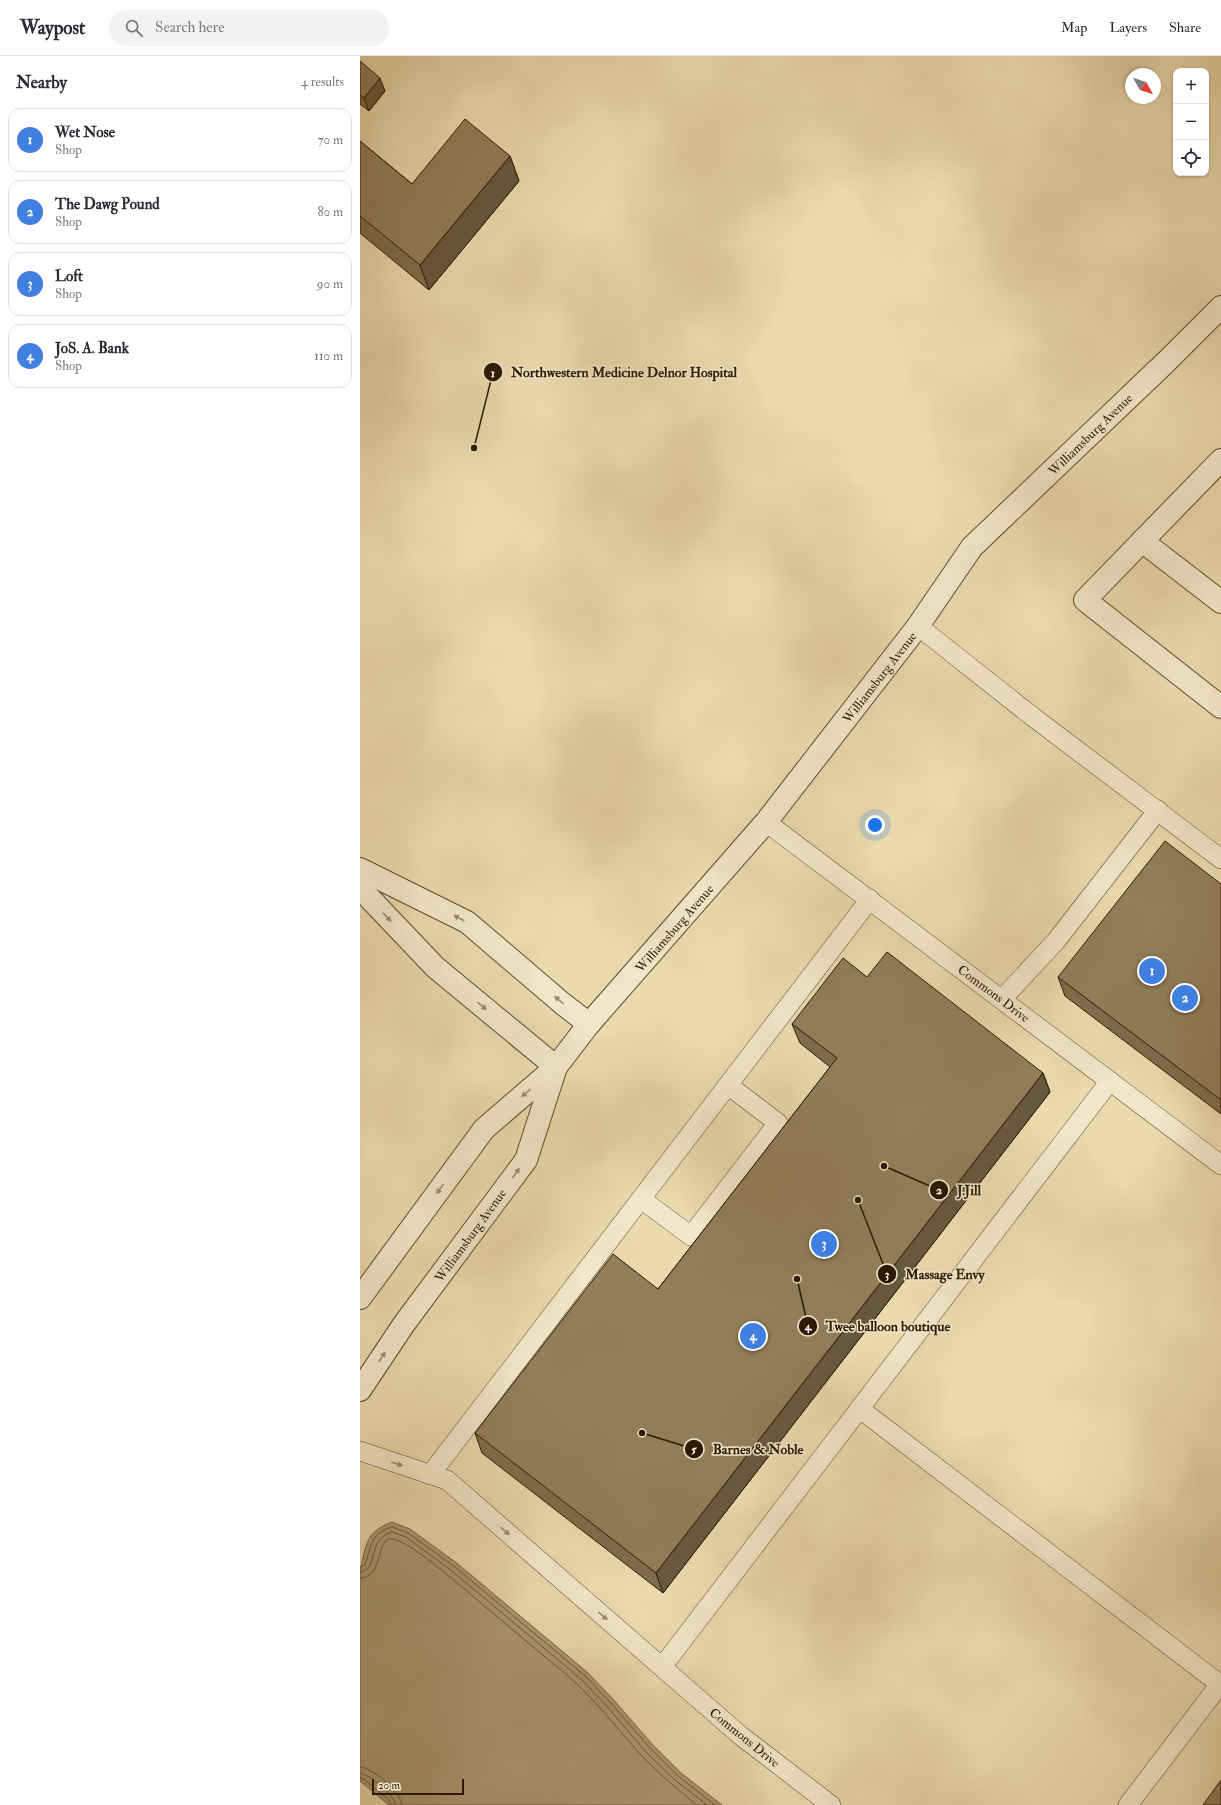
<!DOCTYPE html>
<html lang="en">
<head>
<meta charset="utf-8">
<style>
	body { margin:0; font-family:"IM FELL Double Pica",serif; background:#f2f2f3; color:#2b2b33 }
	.controls { position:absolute; right:12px; top:12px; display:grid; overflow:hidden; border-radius:8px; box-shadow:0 1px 3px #0004 }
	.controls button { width:36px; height:36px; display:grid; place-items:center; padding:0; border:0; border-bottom:1px solid #e1e1e2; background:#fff; color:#2b2b33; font:20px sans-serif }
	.compass { position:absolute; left:765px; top:12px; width:36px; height:36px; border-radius:50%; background:#fff; box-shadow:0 1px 3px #0004; rotate:129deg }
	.scale { position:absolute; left:12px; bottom:10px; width:92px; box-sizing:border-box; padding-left:4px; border:2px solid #2f1900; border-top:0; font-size:11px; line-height:14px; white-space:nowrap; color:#2f1900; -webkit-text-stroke:3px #f2e7ca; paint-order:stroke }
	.you { position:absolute; left:515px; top:769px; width:14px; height:14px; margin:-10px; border:3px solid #fff; border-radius:50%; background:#1a73e8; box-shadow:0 0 0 6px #1a73e833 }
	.badge { display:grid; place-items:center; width:26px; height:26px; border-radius:50%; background:#2563eb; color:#fff; font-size:13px; font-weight:700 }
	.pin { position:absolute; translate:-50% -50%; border:2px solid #fff; box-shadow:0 1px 4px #0006 }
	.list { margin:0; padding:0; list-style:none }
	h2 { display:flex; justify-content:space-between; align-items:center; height:52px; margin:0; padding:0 16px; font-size:17px }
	h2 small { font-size:13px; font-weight:400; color:#7c7c81 }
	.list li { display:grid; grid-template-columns:26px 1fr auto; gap:12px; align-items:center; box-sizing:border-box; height:64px; margin:0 8px 8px; padding:0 8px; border:1px solid #e1e1e2; border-radius:12px }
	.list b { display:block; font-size:15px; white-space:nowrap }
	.list p { margin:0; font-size:13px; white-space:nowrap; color:#7c7c81 }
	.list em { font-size:13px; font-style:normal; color:#7c7c81 }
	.icon { flex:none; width:22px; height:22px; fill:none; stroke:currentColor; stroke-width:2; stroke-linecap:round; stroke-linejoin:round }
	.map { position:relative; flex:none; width:861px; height:1749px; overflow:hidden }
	header { display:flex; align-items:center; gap:24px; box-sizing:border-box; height:56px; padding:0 20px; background:#fff; border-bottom:1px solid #e1e1e2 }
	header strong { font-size:19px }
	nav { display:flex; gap:22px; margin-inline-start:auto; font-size:14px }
	.search { width:280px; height:36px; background:#f2f2f3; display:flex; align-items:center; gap:10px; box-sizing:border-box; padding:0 14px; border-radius:22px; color:#7c7c81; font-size:15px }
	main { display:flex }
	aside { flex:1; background:#fff }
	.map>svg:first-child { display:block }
	.water { fill:#ab9873; stroke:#796545 }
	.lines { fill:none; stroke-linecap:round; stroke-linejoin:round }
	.shore { stroke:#6d583a; stroke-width:1 }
	.service-casing { stroke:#5e492c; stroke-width:20 }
	.minor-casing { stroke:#5e492c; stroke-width:24 }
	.service { stroke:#f2e7ca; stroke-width:19 }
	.minor { stroke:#f2e7ca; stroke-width:22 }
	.wall { fill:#7d6c4d; stroke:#2f1900 }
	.shaded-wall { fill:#66583f; stroke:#2f1900 }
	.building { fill:#917d5a; stroke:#2f1900 }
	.oneway { fill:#9a8a6f }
	.labels { text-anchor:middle; stroke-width:3; stroke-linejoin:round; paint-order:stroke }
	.street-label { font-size:13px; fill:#2f1900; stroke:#f2e7ca }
	.leader { fill:none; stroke:#2f1900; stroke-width:1.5 }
	.callout-dot { fill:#2f1900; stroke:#f2e7ca; stroke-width:1.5 }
	.mark-label { font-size:12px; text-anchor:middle; font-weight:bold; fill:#fff }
	.callout-label { font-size:14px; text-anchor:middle; font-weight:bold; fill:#2f1900; stroke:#f2e7ca; stroke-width:3; stroke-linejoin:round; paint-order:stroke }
</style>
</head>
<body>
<header>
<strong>Waypost</strong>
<div class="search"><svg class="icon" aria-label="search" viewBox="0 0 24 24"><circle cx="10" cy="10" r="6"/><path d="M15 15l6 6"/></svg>Search here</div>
<nav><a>Map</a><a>Layers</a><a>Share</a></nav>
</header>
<main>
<aside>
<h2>Nearby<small>4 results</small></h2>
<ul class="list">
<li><span class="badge" style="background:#3f7fe0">1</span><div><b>Wet Nose</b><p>Shop</p></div><em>70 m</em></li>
<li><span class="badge" style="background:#3f7fe0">2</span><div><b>The Dawg Pound</b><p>Shop</p></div><em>80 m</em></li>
<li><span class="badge" style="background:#3f7fe0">3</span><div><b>Loft</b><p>Shop</p></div><em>90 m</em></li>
<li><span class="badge" style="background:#3f7fe0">4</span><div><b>JoS. A. Bank</b><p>Shop</p></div><em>110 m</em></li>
</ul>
</aside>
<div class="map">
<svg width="861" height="1749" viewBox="0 0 861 1749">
	<rect width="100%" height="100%" fill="#ebdaae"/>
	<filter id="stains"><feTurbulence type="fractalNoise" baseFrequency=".005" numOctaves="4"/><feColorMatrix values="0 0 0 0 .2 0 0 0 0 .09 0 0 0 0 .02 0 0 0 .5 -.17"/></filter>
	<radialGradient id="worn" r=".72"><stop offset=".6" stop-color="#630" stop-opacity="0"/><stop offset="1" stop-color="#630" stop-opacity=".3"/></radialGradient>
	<path class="water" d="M 32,1466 L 50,1473 L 98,1508 L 227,1616 L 252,1642 L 292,1688 L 321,1717 L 362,1749 L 29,1749 L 0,1725 L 0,1515 C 6,1490 5,1476 32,1466 Z"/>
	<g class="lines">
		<g class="shore">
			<path d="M 0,1511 L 5,1509 C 11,1490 11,1477 32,1471 L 48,1477 L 95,1511 L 224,1619 L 249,1645 L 289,1691 L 318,1720 L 355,1749"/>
			<path d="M 0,1516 C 19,1515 6,1484 32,1476 L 46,1481 L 92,1515 L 221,1623 L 245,1648 L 285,1695 L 315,1724 L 347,1749"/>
			<path d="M 0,1522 C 25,1522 15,1479 33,1483 C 48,1485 90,1521 102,1531 C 128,1553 153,1574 179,1596 C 192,1607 206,1617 218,1629 C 241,1651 260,1676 281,1699 C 298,1717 317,1733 337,1749"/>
			<path d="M 0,1711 C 12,1711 41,1736 42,1749"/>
			<path d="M 0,1717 C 9,1718 35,1740 36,1749"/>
			<polyline points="0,1722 4,1723 29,1744 31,1749"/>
		</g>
		<g class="service-casing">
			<g id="service">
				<polyline points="558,570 673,661 861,803"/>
				<polyline points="406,766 861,1109"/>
				<polyline points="642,943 696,885 798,754"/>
				<polyline points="281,1143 331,1180 418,1067 368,1029"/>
				<polyline points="500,1353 861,1629"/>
				<polyline points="0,1395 87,1424 381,1680 471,1749"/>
				<polyline points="70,1419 510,843"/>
				<polyline points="302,1611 750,1025"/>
				<polyline points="768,1749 860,1628"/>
			</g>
		</g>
		<g class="minor-casing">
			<g id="minor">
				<polyline points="861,404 725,544 861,651"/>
				<polyline points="782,485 861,546"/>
				<polyline points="0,813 107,866 203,948 229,968"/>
				<polyline points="0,832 75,911 196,1011"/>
				<polyline points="0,1242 124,1073 196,1011 229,968 406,766 558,570 612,491 808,304 861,251"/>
				<polyline points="0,1334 44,1268 166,1104 196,1011"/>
			</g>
		</g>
		<use href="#service" class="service"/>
		<use href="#minor" class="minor"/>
	</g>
	<g class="wall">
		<polygon points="0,5 25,35 9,55 0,48"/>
		<polygon points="0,85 52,128 150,100 159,125 69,234 0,177"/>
		<polygon points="861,828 861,1058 705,940 698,921"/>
		<polygon points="507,921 683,1017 690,1036 303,1537 122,1397 115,1377 298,1233 470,1011 440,987 432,968"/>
	</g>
	<g class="shaded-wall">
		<polygon points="20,22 25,35 9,55 4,42"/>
		<polygon points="150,100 159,125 69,234 60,209"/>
		<polygon points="683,1017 690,1036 303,1537 296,1517"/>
	</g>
	<g class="building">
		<polygon points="0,5 20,22 4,42 0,39"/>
		<polygon points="105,63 150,100 60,209 0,160 0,85 52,128"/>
		<polygon points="805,785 861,828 861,1044 698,921"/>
		<polygon points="527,896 683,1017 296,1517 115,1377 253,1198 298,1233 477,1002 432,968 483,902 507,921"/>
		<polygon points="861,1724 861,1749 843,1749"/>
	</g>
	<defs><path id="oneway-solid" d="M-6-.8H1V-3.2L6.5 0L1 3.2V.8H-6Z"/></defs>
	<g class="oneway">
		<use href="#oneway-solid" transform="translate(27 861) rotate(46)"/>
		<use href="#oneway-solid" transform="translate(99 862) rotate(-153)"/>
		<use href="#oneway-solid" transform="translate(199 944) rotate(-140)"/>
		<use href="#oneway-solid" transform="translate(122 950) rotate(40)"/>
		<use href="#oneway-solid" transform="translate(166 1037) rotate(139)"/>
		<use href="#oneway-solid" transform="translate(156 1117) rotate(-54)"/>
		<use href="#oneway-solid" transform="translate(80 1133) rotate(126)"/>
		<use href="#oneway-solid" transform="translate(22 1301) rotate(-56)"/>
		<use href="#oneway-solid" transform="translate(37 1408) rotate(19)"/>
		<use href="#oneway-solid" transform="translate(145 1475) rotate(41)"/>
		<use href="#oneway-solid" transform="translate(243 1560) rotate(41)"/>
	</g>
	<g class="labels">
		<g class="street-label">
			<text transform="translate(730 378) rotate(-44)" y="5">Williamsburg Avenue</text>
			<text transform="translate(519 621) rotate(-52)" y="5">Williamsburg Avenue</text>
			<text transform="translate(314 872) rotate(-49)" y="5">Williamsburg Avenue</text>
			<text transform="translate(634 937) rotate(37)" y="5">Commons Drive</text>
			<text transform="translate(110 1179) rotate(-54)" y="5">Williamsburg Avenue</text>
			<text transform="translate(385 1681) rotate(39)" y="5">Commons Drive</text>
		</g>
	</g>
	<path class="leader" d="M114 392L133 316M524 1110L579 1134M498 1144L527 1218M437 1223L448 1270M282 1377L334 1393"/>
	<g class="callout-dot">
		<circle cx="114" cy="392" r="4"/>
		<circle cx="524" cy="1110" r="4"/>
		<circle cx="498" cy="1144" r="4"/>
		<circle cx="437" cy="1223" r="4"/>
		<circle cx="282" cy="1377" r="4"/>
		<circle cx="133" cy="316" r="10"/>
		<circle cx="579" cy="1134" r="10"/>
		<circle cx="527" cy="1218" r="10"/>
		<circle cx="448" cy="1270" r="10"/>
		<circle cx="334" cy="1393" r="10"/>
	</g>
	<g class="mark-label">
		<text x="133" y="321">1</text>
		<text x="579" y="1138">2</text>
		<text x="527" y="1222">3</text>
		<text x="448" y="1274">4</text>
		<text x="334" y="1397">5</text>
	</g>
	<g class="callout-label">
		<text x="264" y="321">Northwestern Medicine Delnor Hospital</text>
		<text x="609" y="1139">J.Jill</text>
		<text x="585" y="1223">Massage Envy</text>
		<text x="528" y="1275">Twee balloon boutique</text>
		<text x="398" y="1398">Barnes &amp; Noble</text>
	</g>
	<rect width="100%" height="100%" filter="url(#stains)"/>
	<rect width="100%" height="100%" fill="url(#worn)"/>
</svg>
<div class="controls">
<button>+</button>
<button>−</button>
<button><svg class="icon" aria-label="locate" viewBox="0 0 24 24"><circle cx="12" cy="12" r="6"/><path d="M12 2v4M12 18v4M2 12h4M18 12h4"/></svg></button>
</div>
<svg class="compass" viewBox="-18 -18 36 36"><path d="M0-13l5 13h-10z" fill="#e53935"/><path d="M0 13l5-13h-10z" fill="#7c7c81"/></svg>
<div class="scale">20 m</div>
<div class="you"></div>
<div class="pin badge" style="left:792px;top:915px;background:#3f7fe0">1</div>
<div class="pin badge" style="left:825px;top:942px;background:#3f7fe0">2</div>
<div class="pin badge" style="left:464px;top:1188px;background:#3f7fe0">3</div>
<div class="pin badge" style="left:393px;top:1280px;background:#3f7fe0">4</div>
</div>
</main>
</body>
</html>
